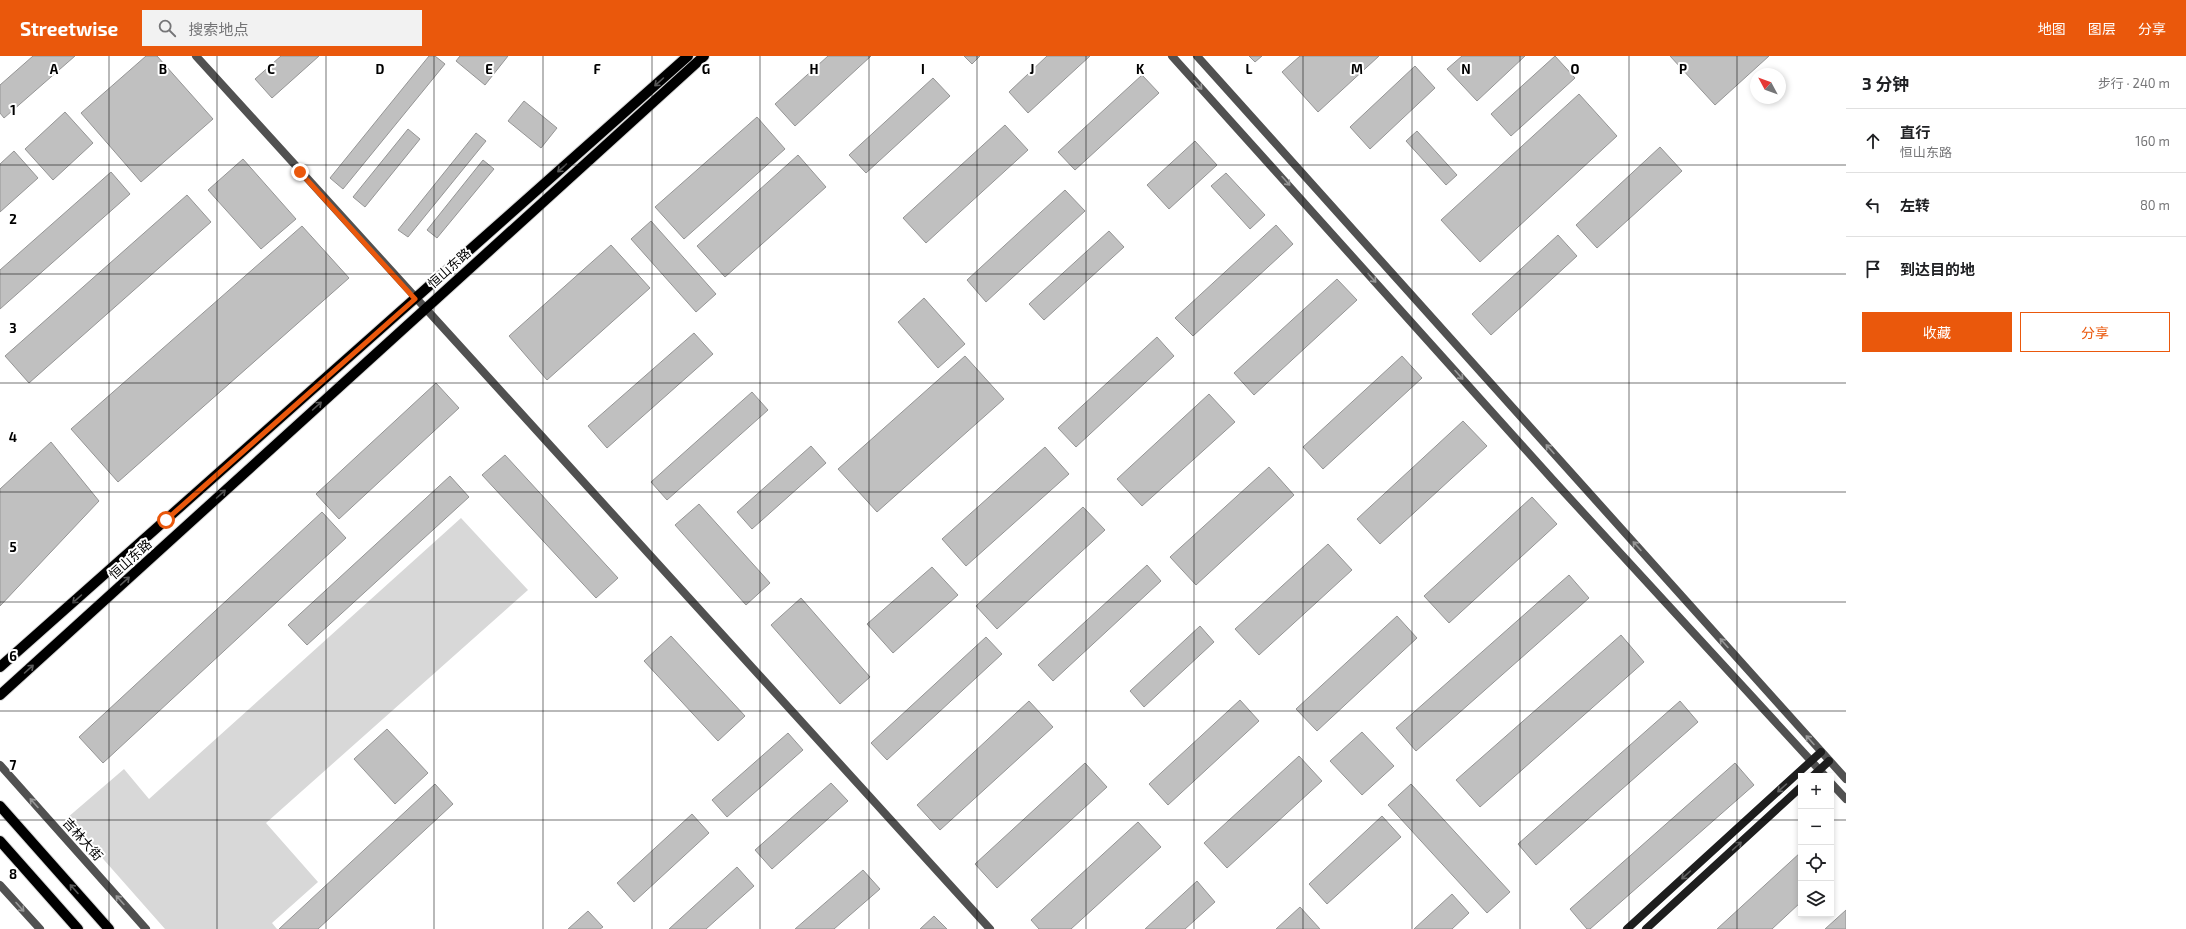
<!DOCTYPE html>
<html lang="zh">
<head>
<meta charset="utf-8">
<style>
	body { margin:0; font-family:"Exo 2","Noto Sans SC",sans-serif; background:#f2f2f2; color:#202124 }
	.controls { position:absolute; right:12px; bottom:12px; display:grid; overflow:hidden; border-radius:0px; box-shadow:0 2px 6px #0003 }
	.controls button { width:36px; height:36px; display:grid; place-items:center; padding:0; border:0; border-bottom:1px solid #e0e0e0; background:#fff; color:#202124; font:20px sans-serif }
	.compass { position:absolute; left:1750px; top:12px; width:36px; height:36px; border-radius:50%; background:#fff; box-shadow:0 2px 6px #0003; rotate:311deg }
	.stop { position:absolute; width:12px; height:12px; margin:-9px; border:3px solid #ea580c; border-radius:50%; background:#fff }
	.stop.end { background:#ea580c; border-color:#fff; box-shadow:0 1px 4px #0008 }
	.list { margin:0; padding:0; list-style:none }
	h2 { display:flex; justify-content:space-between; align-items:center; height:52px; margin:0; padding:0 16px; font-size:17px }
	h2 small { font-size:13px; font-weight:400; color:#757577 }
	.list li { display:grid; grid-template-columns:26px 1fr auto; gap:12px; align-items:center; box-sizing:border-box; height:64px; padding:0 16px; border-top:1px solid #e0e0e0 }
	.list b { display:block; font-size:15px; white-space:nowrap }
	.list p { margin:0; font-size:13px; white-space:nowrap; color:#757577 }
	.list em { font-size:13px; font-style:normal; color:#757577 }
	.actions { display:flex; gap:8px; padding:12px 16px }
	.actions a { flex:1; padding:9px 0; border:1px solid #ea580c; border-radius:0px; text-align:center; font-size:14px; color:#ea580c }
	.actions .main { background:#ea580c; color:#fff }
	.icon { flex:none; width:22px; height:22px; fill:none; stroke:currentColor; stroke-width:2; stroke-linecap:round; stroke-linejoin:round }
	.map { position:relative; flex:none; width:1846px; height:873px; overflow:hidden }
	header { display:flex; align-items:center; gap:24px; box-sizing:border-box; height:56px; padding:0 20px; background:#ea580c; color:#fff }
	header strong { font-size:19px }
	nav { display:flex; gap:22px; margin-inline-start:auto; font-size:14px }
	.search { width:280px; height:36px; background:#f2f2f2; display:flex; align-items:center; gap:10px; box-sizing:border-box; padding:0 14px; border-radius:0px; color:#757577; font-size:15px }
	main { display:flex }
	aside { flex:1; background:#fff }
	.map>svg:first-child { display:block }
	.green { fill:#d8d8d8 }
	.building { fill:#c0c0c0; stroke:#959595 }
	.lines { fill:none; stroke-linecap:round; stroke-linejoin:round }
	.primary-casing { stroke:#dbdbdb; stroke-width:12 }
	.tertiary { stroke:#515151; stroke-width:8 }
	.secondary { stroke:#1e1e1e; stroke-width:8 }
	.primary { stroke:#000; stroke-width:10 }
	.oneway { stroke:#595959 }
	.oneway2 { stroke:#979797 }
	.oneway3 { stroke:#626262 }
	.route { stroke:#ea580c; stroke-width:5 }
	.grid { fill:none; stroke:#000; stroke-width:1; stroke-opacity:0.55 }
	.labels { text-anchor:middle; stroke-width:4; stroke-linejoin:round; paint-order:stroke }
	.street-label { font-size:13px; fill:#000; stroke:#fff }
	.grid-label { font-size:13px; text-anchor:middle; font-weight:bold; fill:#000; stroke:#fff; stroke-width:4; stroke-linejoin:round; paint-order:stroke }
</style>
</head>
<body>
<header>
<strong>Streetwise</strong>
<div class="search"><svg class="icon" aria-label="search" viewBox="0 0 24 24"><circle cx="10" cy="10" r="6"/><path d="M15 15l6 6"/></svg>搜索地点</div>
<nav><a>地图</a><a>图层</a><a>分享</a></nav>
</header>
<main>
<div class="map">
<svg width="1846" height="873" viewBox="0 0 1846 873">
	<rect width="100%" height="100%" fill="#fff"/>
	<polygon class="green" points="461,462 528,534 266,767 318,826 272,867 277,873 165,873 67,762 124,713 149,743"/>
	<g class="building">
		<polygon points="33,0 75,0 4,62 0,57 0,29"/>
		<polygon points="146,0 157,0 213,63 141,126 81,57"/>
		<polygon points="281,0 319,0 272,42 255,23"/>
		<polygon points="429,0 435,0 445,8 343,133 330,122"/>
		<polygon points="460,0 508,0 485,29 456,5"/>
		<polygon points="828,0 871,0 795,70 775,48"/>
		<polygon points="964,0 980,0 972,8"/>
		<polygon points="1047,0 1090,0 1028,57 1009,36"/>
		<polygon points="1249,0 1262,0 1255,6"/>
		<polygon points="1300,0 1379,0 1318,56 1282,16"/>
		<polygon points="1462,0 1525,0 1477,45 1447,13"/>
		<polygon points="1555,0 1575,22 1511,80 1491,58"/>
		<polygon points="1670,0 1769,0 1715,49"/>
		<polygon points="1415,10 1435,32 1370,93 1350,71"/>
		<polygon points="1142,19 1159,37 1075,114 1058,96"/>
		<polygon points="933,22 950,40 866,117 849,99"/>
		<polygon points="1579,38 1617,80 1480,206 1441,164"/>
		<polygon points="524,45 557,72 541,92 508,65"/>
		<polygon points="65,56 93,87 53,124 25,93"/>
		<polygon points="757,61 785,93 684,183 655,151"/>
		<polygon points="1005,69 1028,94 926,187 903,162"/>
		<polygon points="408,73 420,83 365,151 353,141"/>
		<polygon points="1417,75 1457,119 1446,129 1406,85"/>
		<polygon points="476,77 486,85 408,181 398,174"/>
		<polygon points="1195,85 1217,109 1169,153 1147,129"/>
		<polygon points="1660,91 1682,115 1597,192 1576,169"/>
		<polygon points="14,95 38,122 0,156 0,108"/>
		<polygon points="798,99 826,131 725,221 697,190"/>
		<polygon points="243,103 296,163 261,193 208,134"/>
		<polygon points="483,104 494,113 437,182 427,174"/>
		<polygon points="111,116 130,138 0,253 0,214"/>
		<polygon points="1226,117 1265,159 1250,173 1211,130"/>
		<polygon points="1065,134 1085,155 986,246 967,224"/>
		<polygon points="187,139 211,166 29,327 5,300"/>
		<polygon points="651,165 716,238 696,256 631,183"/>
		<polygon points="1276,169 1293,188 1193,280 1175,262"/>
		<polygon points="302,170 349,222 118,426 71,373"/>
		<polygon points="1109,175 1124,191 1044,264 1029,248"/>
		<polygon points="1558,179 1577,200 1491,279 1472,258"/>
		<polygon points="611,189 650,232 547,324 509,280"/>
		<polygon points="1337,223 1357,244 1254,339 1234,317"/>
		<polygon points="924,242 965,288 938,312 898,266"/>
		<polygon points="694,277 713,298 607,392 588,370"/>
		<polygon points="1157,281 1174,300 1076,391 1058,372"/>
		<polygon points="965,300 1004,343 877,456 838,413"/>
		<polygon points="1402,300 1422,322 1323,413 1303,391"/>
		<polygon points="436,327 459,352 339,463 316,438"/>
		<polygon points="752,336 768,354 667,444 651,426"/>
		<polygon points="1209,338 1235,366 1142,450 1117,423"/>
		<polygon points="1463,365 1487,390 1380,488 1357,463"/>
		<polygon points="51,386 99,445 0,550 0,433"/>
		<polygon points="811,390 826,407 752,473 737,456"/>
		<polygon points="1045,391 1069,418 966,510 942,483"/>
		<polygon points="505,399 618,522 596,542 482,419"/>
		<polygon points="1269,411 1294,439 1196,529 1170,501"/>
		<polygon points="450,420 469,441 307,589 288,569"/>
		<polygon points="1532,441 1557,468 1449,567 1424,540"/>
		<polygon points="699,448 770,527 746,549 675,469"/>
		<polygon points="1083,451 1105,474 997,573 976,550"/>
		<polygon points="322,456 346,482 103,707 79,681"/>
		<polygon points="1328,488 1352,514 1259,599 1235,573"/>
		<polygon points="1147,509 1161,525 1053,625 1038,609"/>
		<polygon points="932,511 958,539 893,597 867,568"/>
		<polygon points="1569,519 1589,542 1416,695 1396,672"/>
		<polygon points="801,542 870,621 840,648 771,569"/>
		<polygon points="1397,560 1417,582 1317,675 1296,653"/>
		<polygon points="1200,570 1214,586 1144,651 1130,635"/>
		<polygon points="1621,579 1644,606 1480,751 1456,724"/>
		<polygon points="671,580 745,660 718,685 644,605"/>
		<polygon points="986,581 1002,598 887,704 871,687"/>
		<polygon points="1240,644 1259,665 1168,749 1149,728"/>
		<polygon points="1029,645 1053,671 940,774 917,749"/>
		<polygon points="1680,645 1698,666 1536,809 1518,788"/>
		<polygon points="387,673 428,717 395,748 354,703"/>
		<polygon points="1362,676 1394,710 1362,739 1330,705"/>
		<polygon points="788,677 803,694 727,761 712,744"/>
		<polygon points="1299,700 1322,725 1227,812 1204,787"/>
		<polygon points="1085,707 1107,731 997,832 975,808"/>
		<polygon points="1735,707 1754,729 1590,873 1587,873 1570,853"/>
		<polygon points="831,727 848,745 772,813 755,794"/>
		<polygon points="435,728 453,748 318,873 279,873"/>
		<polygon points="1411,728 1510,836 1487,857 1388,749"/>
		<polygon points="692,758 709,777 634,846 617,827"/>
		<polygon points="1382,760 1401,781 1327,848 1309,828"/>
		<polygon points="1138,766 1161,791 1071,873 1039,873 1031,864"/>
		<polygon points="1801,796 1801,846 1772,873 1717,873"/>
		<polygon points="737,811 754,830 706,873 669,873"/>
		<polygon points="863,814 880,833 834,873 795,873"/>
		<polygon points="1197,825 1215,846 1185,873 1145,873"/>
		<polygon points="1452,838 1469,857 1452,873 1414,873"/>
		<polygon points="1300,851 1320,873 1276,873"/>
		<polygon points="1846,854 1846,873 1825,873"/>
		<polygon points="588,855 603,871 600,873 568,873"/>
		<polygon points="934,860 947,873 920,873"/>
	</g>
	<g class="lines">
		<g class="primary-casing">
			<g id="primary">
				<polyline points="0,611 688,0"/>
				<polyline points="0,639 704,0"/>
				<polyline points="0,750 109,873"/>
				<polyline points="0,785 78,873"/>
			</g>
		</g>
		<g class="tertiary">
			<polyline points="196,0 990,873"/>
			<polyline points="1172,0 1553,424 1825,720"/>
			<polyline points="1197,0 1846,723"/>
			<polyline points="0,709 146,873"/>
			<polyline points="1831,727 1846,743"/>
			<polyline points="0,829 40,873"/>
		</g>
		<g class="secondary">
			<polyline points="1813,720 1829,705"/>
			<polyline points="1627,873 1821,696"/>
			<polyline points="1646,873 1801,731"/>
		</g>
		<use href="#primary" class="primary"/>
	</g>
	<defs><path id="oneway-shaft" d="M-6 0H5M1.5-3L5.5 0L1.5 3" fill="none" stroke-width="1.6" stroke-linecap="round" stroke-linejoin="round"/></defs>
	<g class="oneway">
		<use href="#oneway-shaft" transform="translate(659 26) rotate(138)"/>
		<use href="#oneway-shaft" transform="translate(562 112) rotate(138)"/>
		<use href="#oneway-shaft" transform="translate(317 350) rotate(-42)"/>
		<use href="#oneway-shaft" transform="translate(221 438) rotate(-42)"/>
		<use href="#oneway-shaft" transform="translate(125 525) rotate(-42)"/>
		<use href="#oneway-shaft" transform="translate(77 543) rotate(138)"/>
		<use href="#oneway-shaft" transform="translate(29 613) rotate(-42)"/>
		<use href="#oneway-shaft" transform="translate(74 833) rotate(-132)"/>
	</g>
	<g class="oneway2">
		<use href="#oneway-shaft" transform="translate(1198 29) rotate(48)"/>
		<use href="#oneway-shaft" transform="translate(1286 125) rotate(48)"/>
		<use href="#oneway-shaft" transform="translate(1372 222) rotate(48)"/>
		<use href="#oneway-shaft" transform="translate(1459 319) rotate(48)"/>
		<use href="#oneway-shaft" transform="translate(1550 393) rotate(-132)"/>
		<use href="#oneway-shaft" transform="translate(1637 490) rotate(-132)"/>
		<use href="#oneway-shaft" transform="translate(1724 587) rotate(-132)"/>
		<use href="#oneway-shaft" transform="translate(1810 684) rotate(-132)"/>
		<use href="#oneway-shaft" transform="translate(34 747) rotate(-132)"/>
		<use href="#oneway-shaft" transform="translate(120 844) rotate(-132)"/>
		<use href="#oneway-shaft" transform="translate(20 851) rotate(48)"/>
	</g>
	<g class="oneway3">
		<use href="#oneway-shaft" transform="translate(1782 732) rotate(138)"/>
		<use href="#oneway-shaft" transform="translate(1737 790) rotate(-42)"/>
		<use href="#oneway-shaft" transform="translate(1686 819) rotate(138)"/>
	</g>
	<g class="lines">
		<polyline class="route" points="166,464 415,243 300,116"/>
	</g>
	<path class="grid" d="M 109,0 L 109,873M 217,0 L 217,873M 326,0 L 326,873M 434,0 L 434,873M 543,0 L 543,873M 652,0 L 652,873M 760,0 L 760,873M 869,0 L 869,873M 977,0 L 977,873M 1086,0 L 1086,873M 1194,0 L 1194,873M 1303,0 L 1303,873M 1412,0 L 1412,873M 1520,0 L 1520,873M 1629,0 L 1629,873M 1737,0 L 1737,873M 0,109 L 1846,109M 0,218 L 1846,218M 0,327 L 1846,327M 0,436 L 1846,436M 0,546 L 1846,546M 0,655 L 1846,655M 0,764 L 1801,764M 1831,764 L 1846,764"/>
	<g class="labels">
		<g class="street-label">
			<text transform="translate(449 212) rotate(-42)" y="5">恒山东路</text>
			<text transform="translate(130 503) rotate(-42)" y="5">恒山东路</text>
			<text transform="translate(83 783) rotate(48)" y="5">吉林大街</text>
		</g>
	</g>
	<g class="grid-label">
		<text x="54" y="18">A</text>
		<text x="163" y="18">B</text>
		<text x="271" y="18">C</text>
		<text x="380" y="18">D</text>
		<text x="489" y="18">E</text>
		<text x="597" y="18">F</text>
		<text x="706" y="18">G</text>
		<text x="814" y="18">H</text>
		<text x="923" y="18">I</text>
		<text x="1032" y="18">J</text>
		<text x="1140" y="18">K</text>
		<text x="1249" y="18">L</text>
		<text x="1357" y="18">M</text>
		<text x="1466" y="18">N</text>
		<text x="1575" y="18">O</text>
		<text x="1683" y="18">P</text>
		<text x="13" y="59">1</text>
		<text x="13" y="168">2</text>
		<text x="13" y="277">3</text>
		<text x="13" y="386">4</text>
		<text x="13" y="496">5</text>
		<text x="13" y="605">6</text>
		<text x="13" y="714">7</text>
		<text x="13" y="823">8</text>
	</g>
</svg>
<div class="controls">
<button>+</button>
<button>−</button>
<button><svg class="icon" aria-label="locate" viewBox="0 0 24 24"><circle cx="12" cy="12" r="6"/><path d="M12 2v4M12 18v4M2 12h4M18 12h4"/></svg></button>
<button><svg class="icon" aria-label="layers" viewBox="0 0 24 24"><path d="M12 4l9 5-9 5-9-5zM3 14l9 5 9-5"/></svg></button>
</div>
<svg class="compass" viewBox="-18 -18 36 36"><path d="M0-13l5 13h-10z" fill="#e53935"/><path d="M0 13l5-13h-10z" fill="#757577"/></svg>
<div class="stop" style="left:166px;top:464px"></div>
<div class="stop end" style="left:300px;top:116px"></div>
</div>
<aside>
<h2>3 分钟<small>步行 · 240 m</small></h2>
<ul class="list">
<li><svg class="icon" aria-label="ahead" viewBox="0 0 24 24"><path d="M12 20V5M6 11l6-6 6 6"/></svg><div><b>直行</b><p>恒山东路</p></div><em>160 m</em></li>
<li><svg class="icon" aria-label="left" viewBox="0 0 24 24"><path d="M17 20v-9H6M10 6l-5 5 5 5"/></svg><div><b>左转</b></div><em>80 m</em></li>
<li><svg class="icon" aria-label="arrive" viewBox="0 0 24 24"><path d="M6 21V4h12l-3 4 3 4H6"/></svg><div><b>到达目的地</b></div></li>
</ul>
<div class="actions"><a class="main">收藏</a><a>分享</a></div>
</aside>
</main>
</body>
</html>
